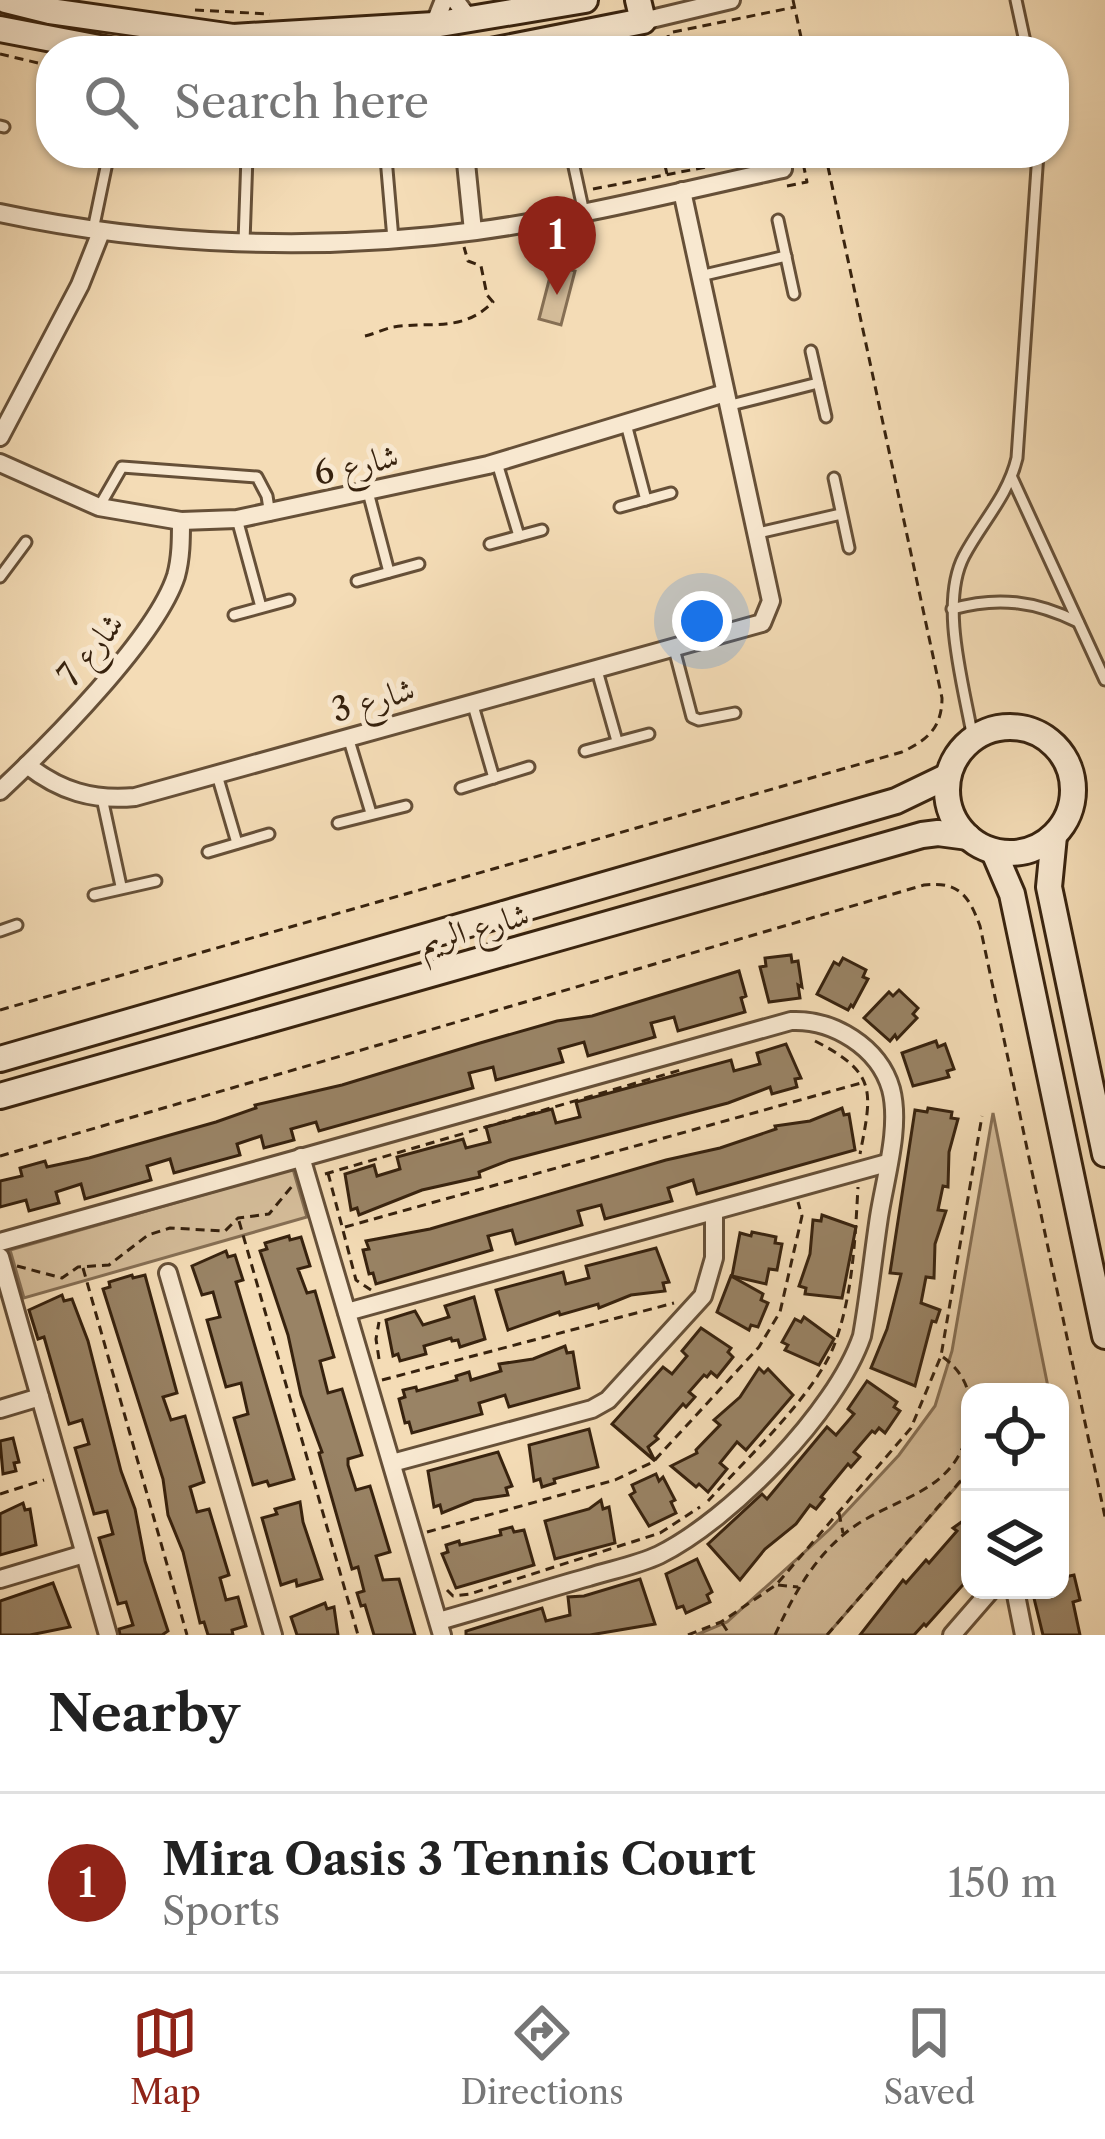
<!DOCTYPE html>
<html lang="en">
<head>
<meta charset="utf-8">
<style>
	body { margin:0; font-family:"Libre Caslon Text",Amiri,serif; background:#f2f2f2; color:#222 }
	.controls { position:absolute; right:36px; bottom:36px; display:grid; overflow:hidden; border-radius:24px; box-shadow:0 3px 9px #0004 }
	.controls button { width:108px; height:108px; display:grid; place-items:center; padding:0; border:0; border-bottom:3px solid #e0e0e0; background:#fff; color:#222; font:60px sans-serif }
	.you { position:absolute; left:702px; top:621px; width:42px; height:42px; margin:-30px; border:9px solid #fff; border-radius:50%; background:#1a73e8; box-shadow:0 0 0 18px #1a73e833 }
	.badge { display:grid; place-items:center; width:78px; height:78px; border-radius:50%; background:#8f2418; color:#fff; font-size:39px; font-weight:700 }
	.pin { position:absolute; translate:-50% -99px; filter:drop-shadow(0 3px 6px #0008) }
	.pin::after { content:''; position:absolute; top:63px; width:42px; height:36px; background:inherit; clip-path:polygon(0 0,100% 0,50% 100%) }
	.list { margin:0; padding:0; list-style:none }
	h2 { display:flex; justify-content:space-between; align-items:center; height:156px; margin:0; padding:0 48px; font-size:51px }
	h2 small { font-size:39px; font-weight:400; color:#767676 }
	.list li { display:grid; grid-template-columns:78px 1fr auto; gap:36px; align-items:center; box-sizing:border-box; height:180px; padding:0 48px; border-top:3px solid #e0e0e0 }
	.list b { display:block; font-size:45px; white-space:nowrap }
	.list p { margin:0; font-size:39px; white-space:nowrap; color:#767676 }
	.list em { font-size:39px; font-style:normal; color:#767676 }
	.icon { flex:none; width:66px; height:66px; fill:none; stroke:currentColor; stroke-width:2; stroke-linecap:round; stroke-linejoin:round }
	.map { position:relative; flex:none; width:1105px; height:1635px; overflow:hidden }
	.search { position:absolute; background:#fff; box-shadow:0 3px 9px #0004; left:36px; right:36px; top:36px; height:132px; display:flex; align-items:center; gap:30px; box-sizing:border-box; padding:0 42px; border-radius:48px; color:#767676; font-size:45px }
	.sheet { height:336px; background:#fff }
	nav { display:flex; justify-content:space-around; align-items:center; box-sizing:border-box; height:168px; border-top:3px solid #e0e0e0; background:#fff; font-size:33px; color:#767676 }
	nav a { display:grid; justify-items:center; gap:6px }
	nav .on { color:#8f2418 }
	.map>svg:first-child { display:block }
	.green { fill:#d4bc99; stroke:#866f54; stroke-width:3 }
	.building { fill:#998365; stroke:#37220e; stroke-width:3 }
	.lines { fill:none; stroke-linecap:round; stroke-linejoin:round }
	.lane-casing { stroke:#665038; stroke-width:15 }
	.street-casing { stroke:#665038; stroke-width:22 }
	.secondary-casing { stroke:#37220e; stroke-width:30 }
	.path { stroke:#37220e; stroke-width:3; stroke-dasharray:9 6; stroke-linecap:butt }
	.lane { stroke:#f8e8d0; stroke-width:9 }
	.street { stroke:#f8e8d0; stroke-width:16 }
	.secondary { stroke:#f8e8d0; stroke-width:24 }
	.labels { text-anchor:middle; stroke-width:10; stroke-linejoin:round; paint-order:stroke }
	.street-label { font-size:33px; fill:#37220e; stroke:#f8e8d0 }
</style>
</head>
<body>
<div class="map">
<svg width="1105" height="1635" viewBox="0 0 1105 1635">
	<rect width="100%" height="100%" fill="#f4dcb6"/>
	<filter id="stains"><feTurbulence type="fractalNoise" baseFrequency=".00167" numOctaves="4"/><feColorMatrix values="0 0 0 0 .2 0 0 0 0 .09 0 0 0 0 .02 0 0 0 .5 -.17"/></filter>
	<radialGradient id="worn" r=".72"><stop offset=".6" stop-color="#630" stop-opacity="0"/><stop offset="1" stop-color="#630" stop-opacity=".3"/></radialGradient>
	<g class="green">
		<polygon points="553,265 575,271 561,325 539,319"/>
		<polygon points="993,1113 1049,1392 970,1392 970,1471 827,1635 696,1635 727,1622 830,1529 899,1455 935,1406 952,1351"/>
		<polygon points="293,1169 307,1217 24,1298 10,1250"/>
	</g>
	<g class="building">
		<polygon points="791,955 792,962 798,961 802,987 798,985 800,998 769,1002 760,967 766,966 765,958"/>
		<polygon points="843,958 866,970 863,977 868,979 853,1007 851,1005 848,1010 817,994 834,962 839,965"/>
		<polygon points="739,971 746,996 741,998 745,1012 678,1031 674,1017 651,1023 655,1037 588,1056 584,1042 559,1049 563,1062 496,1080 493,1067 469,1073 473,1088 319,1131 316,1122 291,1129 294,1140 264,1148 261,1136 237,1144 240,1155 174,1173 170,1159 147,1166 151,1180 85,1199 81,1184 56,1192 59,1203 29,1211 26,1200 0,1207 0,1181 22,1176 20,1168 45,1161 47,1167 89,1158 216,1122 256,1108 255,1105 342,1085 480,1043 557,1021 592,1016"/>
		<polygon points="899,990 918,1008 913,1014 917,1018 897,1039 895,1035 890,1041 864,1018 889,992 893,996"/>
		<polygon points="936,1041 938,1047 945,1044 954,1069 947,1071 949,1077 913,1086 902,1053"/>
		<polygon points="786,1044 801,1078 795,1079 797,1087 772,1094 770,1087 728,1103 510,1160 479,1172 480,1177 422,1190 359,1215 357,1208 351,1210 345,1174 374,1165 377,1176 400,1169 397,1157 463,1139 466,1148 490,1142 486,1127 552,1109 556,1123 580,1117 576,1102 731,1060 734,1071 760,1064 757,1053"/>
		<polygon points="842,1108 844,1115 849,1114 855,1150 697,1194 693,1180 668,1188 672,1201 605,1219 601,1205 578,1211 582,1225 516,1244 512,1230 488,1236 492,1250 376,1284 373,1273 369,1274 363,1250 369,1249 366,1241 430,1229 666,1160 720,1148 776,1129 775,1126 810,1121"/>
		<polygon points="928,1108 952,1112 951,1118 958,1119 949,1152 948,1187 943,1186 938,1210 946,1211 935,1244 934,1278 926,1277 921,1303 940,1310 936,1322 932,1321 915,1386 871,1368 887,1329 901,1274 890,1273 915,1110 927,1112"/>
		<polygon points="822,1215 856,1227 842,1298 805,1294 806,1288 799,1286 810,1254 813,1220 821,1221"/>
		<polygon points="752,1232 776,1237 775,1243 782,1244 777,1270 769,1269 766,1284 732,1276 740,1233 751,1236"/>
		<polygon points="289,1236 290,1240 301,1237 310,1266 298,1269 307,1293 315,1291 334,1357 320,1361 328,1393 342,1389 362,1455 348,1459 348,1465 356,1490 370,1486 390,1552 376,1556 383,1580 399,1579 415,1635 374,1635 365,1605 361,1606 357,1593 364,1591 358,1567 352,1569 319,1453 322,1452 301,1395 288,1335 260,1251 267,1249 265,1243"/>
		<polygon points="656,1248 669,1282 663,1283 665,1291 631,1295 599,1308 598,1304 560,1315 559,1312 508,1330 496,1290 563,1272 566,1284 589,1278 586,1266"/>
		<polygon points="226,1251 228,1257 235,1255 243,1280 236,1282 294,1479 269,1486 267,1481 253,1485 234,1418 248,1414 241,1383 226,1387 207,1320 220,1317 213,1292 202,1295 192,1266"/>
		<polygon points="132,1275 133,1278 145,1275 177,1393 163,1397 171,1420 185,1416 204,1482 190,1487 197,1512 209,1509 229,1575 220,1578 226,1600 238,1597 246,1626 232,1630 233,1635 208,1635 204,1622 200,1623 183,1552 168,1515 163,1479 103,1289 110,1287 109,1282"/>
		<polygon points="731,1276 763,1294 761,1300 768,1303 758,1327 751,1325 749,1330 717,1312"/>
		<polygon points="62,1295 64,1301 72,1299 88,1341 121,1471 135,1509 145,1561 168,1631 162,1635 120,1635 119,1629 133,1625 126,1602 118,1604 99,1538 113,1534 107,1511 94,1514 75,1448 89,1444 82,1420 69,1424 44,1337 38,1339 29,1310"/>
		<polygon points="474,1297 485,1339 460,1347 458,1340 452,1341 451,1338 424,1346 426,1354 400,1361 398,1354 393,1356 386,1320 415,1311 423,1325 449,1317 445,1306"/>
		<polygon points="804,1317 834,1339 819,1365 785,1350 788,1345 782,1342 795,1319 801,1322"/>
		<polygon points="701,1328 731,1348 728,1352 733,1357 717,1377 711,1372 707,1377 704,1375 689,1392 695,1397 686,1407 683,1404 655,1436 658,1439 648,1447 655,1461 612,1424 663,1367 672,1374 687,1356 682,1351"/>
		<polygon points="565,1346 567,1353 573,1352 579,1388 509,1407 505,1395 479,1403 482,1414 412,1433 409,1422 405,1423 399,1399 405,1397 403,1390 416,1387 417,1391 457,1380 456,1376 469,1372 471,1380 501,1371 499,1364 533,1359"/>
		<polygon points="759,1368 764,1373 768,1369 793,1395 746,1450 737,1442 720,1463 727,1469 708,1492 699,1484 696,1487 671,1466 697,1453 696,1450 720,1425 714,1420 740,1397"/>
		<polygon points="867,1381 897,1402 894,1407 900,1411 885,1433 879,1428 875,1433 872,1431 854,1452 860,1457 851,1467 848,1464 821,1497 824,1499 816,1509 810,1505 796,1524 765,1549 740,1580 708,1544 762,1494 767,1499 827,1427 836,1435 854,1414 848,1409"/>
		<polygon points="589,1429 598,1467 554,1479 555,1483 542,1487 540,1479 534,1481 529,1445"/>
		<polygon points="13,1438 19,1462 14,1463 16,1471 3,1474 0,1441"/>
		<polygon points="498,1452 512,1486 506,1488 508,1495 474,1500 442,1513 440,1505 434,1507 428,1471"/>
		<polygon points="656,1474 659,1481 663,1477 675,1500 671,1502 676,1513 649,1526 630,1495 635,1492 632,1485"/>
		<polygon points="601,1500 603,1509 609,1507 615,1543 555,1559 545,1521 589,1509"/>
		<polygon points="300,1502 303,1522 322,1579 297,1586 296,1580 281,1585 262,1518 277,1514 275,1509"/>
		<polygon points="23,1503 25,1510 30,1509 36,1545 0,1555 0,1514"/>
		<polygon points="970,1516 970,1577 926,1626 924,1624 914,1635 860,1635 903,1580 906,1583 926,1560 929,1563 957,1531 953,1528"/>
		<polygon points="512,1527 514,1532 524,1530 534,1565 456,1588 442,1554 448,1552 446,1545 459,1541 460,1545 501,1535 500,1530"/>
		<polygon points="697,1559 712,1592 707,1595 710,1602 686,1613 683,1606 677,1608 666,1574"/>
		<polygon points="1074,1575 1080,1600 1073,1602 1080,1635 1043,1635 1032,1590 1060,1590 1060,1578"/>
		<polygon points="640,1579 655,1624 590,1635 466,1635 466,1631 542,1608 546,1621 570,1615 568,1597 584,1596"/>
		<polygon points="53,1583 70,1627 30,1635 0,1635 0,1601"/>
		<polygon points="325,1603 327,1609 334,1607 338,1635 297,1635 291,1617"/>
	</g>
	<g class="lines">
		<g class="lane-casing">
			<g id="lane">
				<polyline points="1016,0 1027,51"/>
				<polyline points="0,126 4,127"/>
				<polyline points="571,153 584,213"/>
				<polyline points="217,154 279,156"/>
				<polyline points="356,157 419,153"/>
				<polyline points="386,158 393,239"/>
				<polyline points="778,220 794,294"/>
				<polyline points="93,230 109,153"/>
				<polyline points="244,242 247,156"/>
				<polyline points="700,276 786,256"/>
				<polyline points="811,351 826,417"/>
				<polyline points="727,406 818,383"/>
				<polyline points="626,424 646,500"/>
				<polyline points="497,463 519,536"/>
				<polyline points="834,478 849,548"/>
				<polyline points="1012,478 1105,680"/>
				<polyline points="368,492 389,572"/>
				<polyline points="99,507 122,467 257,477 267,496 270,515"/>
				<polyline points="620,507 671,493"/>
				<polyline points="237,519 261,607"/>
				<polyline points="754,534 841,514"/>
				<polyline points="490,544 542,530"/>
				<polyline points="0,577 26,542"/>
				<polyline points="357,581 419,564"/>
				<path d="M 952,609 C 998,596 1035,601 1078,622"/>
				<polyline points="234,615 289,600"/>
				<polyline points="673,645 692,717 699,720 735,713"/>
				<polyline points="596,667 617,741"/>
				<polyline points="472,702 494,778"/>
				<polyline points="348,737 371,813"/>
				<path d="M 973,739 C 964,686 939,604 964,556 C 982,522 1008,496 1017,458 L 1038,153"/>
				<polyline points="585,751 649,734"/>
				<polyline points="217,775 237,843"/>
				<polyline points="461,788 529,767"/>
				<polyline points="102,798 121,886"/>
				<polyline points="338,823 406,806"/>
				<polyline points="208,852 269,834"/>
				<polyline points="94,895 156,881"/>
				<polyline points="0,931 17,925"/>
			</g>
		</g>
		<g class="street-casing">
			<g id="street">
				<polyline points="455,0 470,20"/>
				<polyline points="643,21 731,0"/>
				<polyline points="434,25 444,0"/>
				<polyline points="465,153 473,231"/>
				<path d="M 0,213 C 154,246 320,252 476,231 C 580,217 681,191 783,169"/>
				<polyline points="0,437 80,285 101,232"/>
				<polyline points="0,463 99,507 181,521 237,519 488,465 725,393"/>
				<path d="M 27,765 C 60,791 93,801 135,797 L 762,623 L 771,601 L 682,191"/>
				<path d="M 0,791 C 49,745 156,638 176,576 C 181,558 181,539 181,521"/>
				<polyline points="301,1157 442,1635"/>
				<path d="M 0,1242 L 791,1021 C 833,1019 879,1047 891,1089 C 901,1127 885,1178 879,1217 C 873,1257 869,1297 862,1336 C 836,1412 730,1520 659,1555 C 638,1565 611,1570 589,1577 C 539,1591 489,1607 439,1621"/>
				<polyline points="0,1257 108,1635"/>
				<polyline points="168,1273 273,1635"/>
				<polyline points="347,1312 887,1163"/>
				<polyline points="0,1409 40,1397"/>
				<polyline points="392,1463 592,1409 608,1400 703,1296 714,1258 714,1213"/>
				<polyline points="0,1579 84,1554"/>
				<polyline points="1015,1590 1024,1635"/>
				<polyline points="952,1635 991,1590"/>
			</g>
		</g>
		<g class="secondary-casing">
			<g id="secondary">
				<polyline points="6,0 50,11 233,37 434,25 585,0"/>
				<polyline points="0,29 115,51"/>
				<polyline points="148,51 161,42 184,44"/>
				<polyline points="491,51 643,21 638,0"/>
				<circle cx="1010" cy="790" r="63"/>
				<polyline points="1054,836 1049,887 1105,1154"/>
				<polyline points="994,852 1012,894 1105,1336"/>
				<polyline points="0,1059 896,801 948,776"/>
				<polyline points="0,1096 922,835 938,833 968,837"/>
			</g>
		</g>
		<g class="path">
			<polyline points="793,0 804,51"/>
			<polyline points="195,10 270,14"/>
			<polyline points="673,32 795,7"/>
			<polyline points="668,35 671,51"/>
			<polyline points="0,54 51,66"/>
			<polyline points="662,153 667,174"/>
			<polyline points="787,186 807,182 801,153"/>
			<polyline points="593,189 737,161"/>
			<path d="M 365,336 C 374,334 384,329 393,327 C 432,321 462,333 493,302 L 487,295 L 481,266 L 468,261 L 464,247"/>
			<path d="M 0,1010 L 902,752 C 928,740 942,727 942,698 L 825,153"/>
			<path d="M 815,1041 C 878,1073 872,1092 860,1154"/>
			<path d="M 0,1156 L 924,885 C 959,881 969,896 980,926 L 1105,1517"/>
			<polyline points="328,1173 356,1280 371,1290"/>
			<polyline points="325,1174 684,1069"/>
			<polyline points="239,1221 358,1635"/>
			<polyline points="345,1227 861,1083"/>
			<polyline points="17,1266 62,1278 78,1267 109,1265 148,1235 170,1228 225,1231 238,1218 269,1214 293,1185"/>
			<polyline points="83,1268 187,1635"/>
			<path d="M 943,1357 C 959,1369 969,1384 970,1405"/>
			<polyline points="379,1359 376,1339 379,1322"/>
			<polyline points="382,1380 674,1303"/>
			<polyline points="0,1494 44,1480"/>
			<path d="M 708,1501 C 745,1460 817,1393 835,1343 C 853,1293 855,1240 858,1187"/>
			<polyline points="839,1513 843,1533"/>
			<polyline points="427,1532 615,1480 653,1462 759,1347 780,1312 802,1216 798,1202"/>
			<polyline points="778,1585 798,1587"/>
			<polyline points="447,1590 453,1596 470,1594 660,1533 700,1507"/>
			<polyline points="722,1623 730,1635"/>
			<polyline points="688,1635 721,1622 776,1585 911,1428 941,1356 982,1116"/>
			<path d="M 775,1635 C 792,1598 811,1562 843,1535 C 891,1494 956,1499 970,1423"/>
			<polyline points="827,1635 970,1470"/>
		</g>
		<use href="#lane" class="lane"/>
		<use href="#street" class="street"/>
		<use href="#secondary" class="secondary"/>
	</g>
	<g class="labels">
		<g class="street-label">
			<text transform="translate(356 464) rotate(-13)" y="12">شارع 6</text>
			<text transform="translate(90 649) rotate(-51)" y="12">شارع 7</text>
			<text transform="translate(373 699) rotate(-16)" y="12">شارع 3</text>
			<text transform="translate(474 928) rotate(-16)" y="12">شارع الريم</text>
		</g>
	</g>
	<rect width="100%" height="100%" filter="url(#stains)"/>
	<rect width="100%" height="100%" fill="url(#worn)"/>
</svg>
<div class="controls">
<button><svg class="icon" aria-label="locate" viewBox="0 0 24 24"><circle cx="12" cy="12" r="6"/><path d="M12 2v4M12 18v4M2 12h4M18 12h4"/></svg></button>
<button><svg class="icon" aria-label="layers" viewBox="0 0 24 24"><path d="M12 4l9 5-9 5-9-5zM3 14l9 5 9-5"/></svg></button>
</div>
<div class="you"></div>
<div class="pin badge" style="left:557px;top:295px">1</div>
<div class="search"><svg class="icon" aria-label="search" viewBox="0 0 24 24"><circle cx="10" cy="10" r="6"/><path d="M15 15l6 6"/></svg>Search here</div>
</div>
<section class="sheet">
<h2>Nearby<small></small></h2>
<ul class="list">
<li><span class="badge">1</span><div><b>Mira Oasis 3 Tennis Court</b><p>Sports</p></div><em>150 m</em></li>
</ul>
</section>
<nav>
<a class="on"><svg class="icon" aria-label="map" viewBox="0 0 24 24"><path d="M3 6l6-2 6 2 6-2v14l-6 2-6-2-6 2zM9 4v14M15 6v14"/></svg>Map</a>
<a><svg class="icon" aria-label="directions" viewBox="0 0 24 24"><path d="M12 3l9 9-9 9-9-9zM9 14v-3h6M13 9l2 2-2 2"/></svg>Directions</a>
<a><svg class="icon" aria-label="saved" viewBox="0 0 24 24"><path d="M7 4h10v16l-5-4-5 4z"/></svg>Saved</a>
</nav>
</body>
</html>
